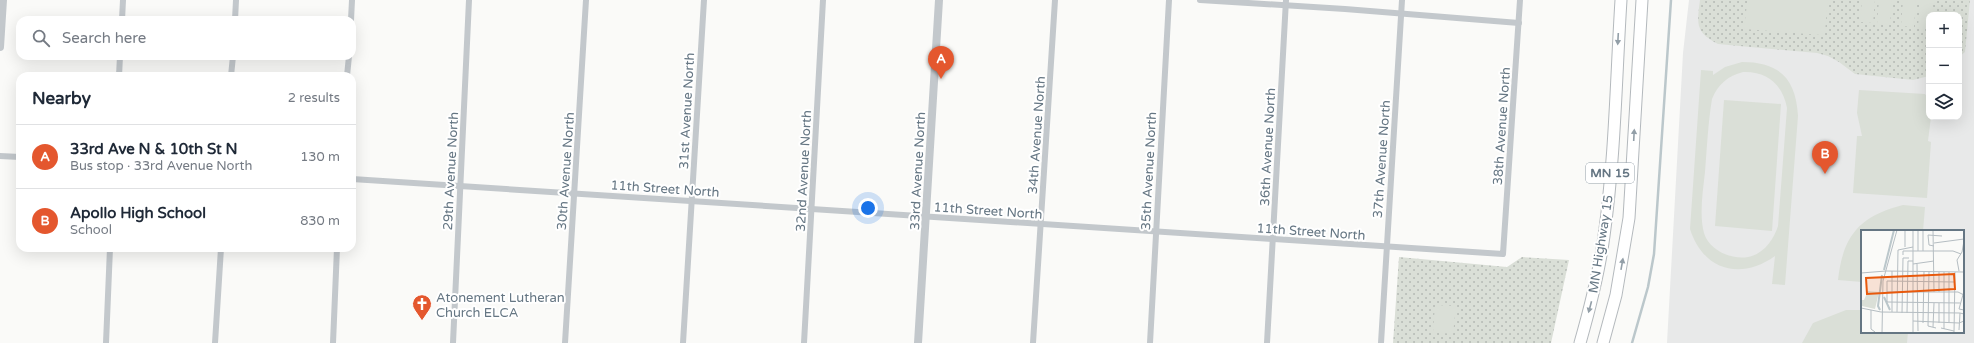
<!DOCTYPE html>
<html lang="en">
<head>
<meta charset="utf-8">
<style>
	body { margin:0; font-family:"Varela Round",sans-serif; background:#f6f6f7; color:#1f2937 }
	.controls { position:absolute; right:12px; top:12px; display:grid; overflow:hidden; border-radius:8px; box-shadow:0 4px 16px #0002 }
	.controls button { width:36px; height:36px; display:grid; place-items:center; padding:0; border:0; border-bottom:1px solid #e0e1e3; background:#fff; color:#1f2937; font:20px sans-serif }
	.you { position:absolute; left:868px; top:208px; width:14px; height:14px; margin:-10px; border:3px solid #fff; border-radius:50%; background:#1a73e8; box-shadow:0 0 0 6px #1a73e833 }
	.badge { display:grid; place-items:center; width:26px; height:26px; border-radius:50%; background:#e4572e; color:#fff; font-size:13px; font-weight:700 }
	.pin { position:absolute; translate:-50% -33px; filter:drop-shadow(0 1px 2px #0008) }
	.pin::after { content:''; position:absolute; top:21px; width:14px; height:12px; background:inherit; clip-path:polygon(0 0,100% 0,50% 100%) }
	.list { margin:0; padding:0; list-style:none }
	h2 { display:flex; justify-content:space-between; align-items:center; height:52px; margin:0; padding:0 16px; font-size:17px }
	h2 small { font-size:13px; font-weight:400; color:#747a83 }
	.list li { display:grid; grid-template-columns:26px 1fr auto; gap:12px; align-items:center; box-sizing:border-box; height:64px; padding:0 16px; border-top:1px solid #e0e1e3 }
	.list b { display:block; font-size:15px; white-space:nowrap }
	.list p { margin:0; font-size:13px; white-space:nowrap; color:#747a83 }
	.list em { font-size:13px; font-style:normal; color:#747a83 }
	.icon { flex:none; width:22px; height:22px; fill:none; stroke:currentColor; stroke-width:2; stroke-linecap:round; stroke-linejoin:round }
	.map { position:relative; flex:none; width:1974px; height:343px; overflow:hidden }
	.search { position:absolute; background:#fff; box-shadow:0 4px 16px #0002; left:16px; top:16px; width:340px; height:44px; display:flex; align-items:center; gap:10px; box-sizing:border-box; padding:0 14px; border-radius:12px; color:#747a83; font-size:15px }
	.panel { position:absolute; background:#fff; box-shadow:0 4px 16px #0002; left:16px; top:72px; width:340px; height:180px; border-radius:12px }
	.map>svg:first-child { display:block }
	.built { fill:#e8e9e9; fill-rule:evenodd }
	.green { fill:url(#green-dots) }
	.pitch { fill:#dadfd7; fill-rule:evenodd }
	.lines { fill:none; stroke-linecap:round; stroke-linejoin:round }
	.stream { stroke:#bbc7cb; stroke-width:2.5 }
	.trunk-casing { stroke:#b4b9bd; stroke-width:13 }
	.minor { stroke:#c3c8cc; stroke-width:6 }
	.tertiary { stroke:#c3c8cc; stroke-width:8 }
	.trunk { stroke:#fff; stroke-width:11 }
	.oneway { fill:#939fa8 }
	.labels { text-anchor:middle; stroke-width:4; stroke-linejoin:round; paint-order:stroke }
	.shield { fill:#fff; stroke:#939fa8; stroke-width:1 }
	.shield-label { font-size:12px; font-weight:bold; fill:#657683 }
	.street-label { font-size:13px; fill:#657683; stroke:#fff }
	.poi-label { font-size:13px; fill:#657683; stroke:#fff; text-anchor:start }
	.inset-river { fill:none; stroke:#bbc7cb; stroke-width:2 }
	.inset-road { fill:none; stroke:#b5bdc2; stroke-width:1 }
	.view { fill:#e8590c; fill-opacity:0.15; stroke:#e8590c; stroke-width:2 }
	.inset-edge { fill:none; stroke:#657683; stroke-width:2 }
</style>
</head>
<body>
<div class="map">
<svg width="1974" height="343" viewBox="0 0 1974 343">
	<defs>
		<pattern id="green-dots" width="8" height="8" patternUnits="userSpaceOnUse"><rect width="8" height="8" fill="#dadfd7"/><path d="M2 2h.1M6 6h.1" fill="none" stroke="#b4b9b4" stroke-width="1.8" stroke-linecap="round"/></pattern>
	</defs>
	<rect width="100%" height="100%" fill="#fafaf8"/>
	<path class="built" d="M 1689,0 L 1974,0 L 1974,343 L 1667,343 L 1683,53 ZM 1929,15 L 1959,15 L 1959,117 L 1929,117 ZM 1862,231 L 1963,231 L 1963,332 L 1862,332 Z"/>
	<g class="green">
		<path d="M 1700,0 L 1970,0 L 1965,52 L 1959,57 L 1959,15 L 1929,15 L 1929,76 L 1913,80 L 1855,74 L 1839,62 L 1828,56 L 1817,53 L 1718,44 C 1695,32 1697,24 1700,0 Z"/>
		<polygon points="1399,257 1507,267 1522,257 1569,260 1551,343 1393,343"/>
	</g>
	<g class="pitch">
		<polygon points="1749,0 1828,0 1825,31 1821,35 1744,29 1747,4"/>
		<polygon points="1862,0 1875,0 1873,23 1860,22"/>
		<polygon points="1879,0 1892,0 1890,25 1877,24"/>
		<polygon points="1903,0 1916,0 1914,27 1901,26"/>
		<polygon points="1920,0 1933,0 1932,15 1929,15 1929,28 1918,27"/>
		<path d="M 1742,62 C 1780,62 1796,79 1798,116 L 1785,285 L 1772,284 L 1775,256 C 1740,281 1703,270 1690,229 L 1701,70 L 1713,71 L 1713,75 L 1725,67 ZM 1743,72 C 1767,71 1783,85 1787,108 L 1778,226 C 1774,239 1764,254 1748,257 C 1731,260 1709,250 1704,233 C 1699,214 1703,191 1705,172 C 1707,148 1708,123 1712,99 C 1718,84 1728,76 1743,72 Z"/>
		<polygon points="1859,90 1925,94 1929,100 1929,117 1931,117 1928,141 1931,142 1927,198 1853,193 1857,136 1862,136 1857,113"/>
		<polygon points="1724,100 1781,104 1772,231 1715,226"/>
		<path d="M 1903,205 L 1925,207 L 1923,231 L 1862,231 L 1862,282 L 1838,280 C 1843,235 1860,216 1903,205 Z"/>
		<polygon points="1435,305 1456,306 1453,334 1433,332"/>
		<polygon points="1846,310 1862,310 1862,332 1908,332 1907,343 1802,343 1813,323"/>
	</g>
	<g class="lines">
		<polyline class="stream" points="1632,343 1648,287 1654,254 1671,0"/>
		<g class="trunk-casing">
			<g id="trunk">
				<path d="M 1580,343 C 1590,308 1599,273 1604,236 C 1615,158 1616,79 1621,0"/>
				<polyline points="1603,343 1616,295 1629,218 1642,0"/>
			</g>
		</g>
		<g class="minor">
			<polyline points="1200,0 1345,9 1519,23"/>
			<polyline points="122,20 123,0"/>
			<polyline points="235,20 236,0"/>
			<polyline points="351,20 352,0"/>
			<polyline points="119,76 120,56"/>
			<polyline points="231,76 233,56"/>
			<polyline points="347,76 349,56"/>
			<polyline points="0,156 20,157"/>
			<polyline points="352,179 1503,254 1520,0"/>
			<polyline points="106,343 110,248"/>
			<polyline points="215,343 221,248"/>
			<polyline points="333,343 337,248"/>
			<polyline points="453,343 469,0"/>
			<polyline points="565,343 586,0"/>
			<polyline points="683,343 704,0"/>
			<polyline points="804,343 823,0"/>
			<polyline points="1033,343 1055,0"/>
			<polyline points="1150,343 1169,0"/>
			<polyline points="1267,343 1286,0"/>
			<polyline points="1381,343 1402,0"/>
		</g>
		<g class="tertiary">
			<polyline points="0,47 3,0"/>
			<polyline points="918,343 939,0"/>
		</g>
		<use href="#trunk" class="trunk"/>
	</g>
	<defs><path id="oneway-solid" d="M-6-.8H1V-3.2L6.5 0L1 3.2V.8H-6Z"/></defs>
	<g class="oneway">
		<use href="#oneway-solid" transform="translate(1618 39) rotate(93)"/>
		<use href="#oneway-solid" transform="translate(1634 135) rotate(-87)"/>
		<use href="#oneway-solid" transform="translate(1622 264) rotate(-80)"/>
		<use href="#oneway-solid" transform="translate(1590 307) rotate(105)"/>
	</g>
	<defs>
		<g id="church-pin" transform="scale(1)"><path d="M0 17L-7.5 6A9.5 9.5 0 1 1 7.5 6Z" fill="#e4572e" stroke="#fff"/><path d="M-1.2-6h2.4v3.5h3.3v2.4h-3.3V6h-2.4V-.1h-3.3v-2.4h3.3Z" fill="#fff"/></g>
	</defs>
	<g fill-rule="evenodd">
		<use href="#church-pin" x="422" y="304"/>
	</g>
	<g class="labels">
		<rect class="shield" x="1586" y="163" width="48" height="20" rx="3"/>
		<g class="shield-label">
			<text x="1610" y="177">MN 15</text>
		</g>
		<g class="street-label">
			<text transform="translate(686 111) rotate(-87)" y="5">31st Avenue North</text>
			<text transform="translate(1501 126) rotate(-86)" y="5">38th Avenue North</text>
			<text transform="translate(1036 135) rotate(-86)" y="5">34th Avenue North</text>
			<text transform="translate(1267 147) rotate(-87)" y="5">36th Avenue North</text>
			<text transform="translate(1381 159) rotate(-86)" y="5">37th Avenue North</text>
			<text transform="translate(450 171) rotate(-87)" y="5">29th Avenue North</text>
			<text transform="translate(565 171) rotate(-86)" y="5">30th Avenue North</text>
			<text transform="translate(803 171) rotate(-87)" y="5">32nd Avenue North</text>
			<text transform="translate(917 171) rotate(-87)" y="5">33rd Avenue North</text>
			<text transform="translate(1148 171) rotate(-87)" y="5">35th Avenue North</text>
			<text transform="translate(665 188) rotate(4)" y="5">11th Street North</text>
			<text transform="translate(988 210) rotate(4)" y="5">11th Street North</text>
			<text transform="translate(1311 231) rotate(4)" y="5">11th Street North</text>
			<text transform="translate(1600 244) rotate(-81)" y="5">MN Highway 15</text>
		</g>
		<g class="poi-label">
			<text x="436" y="302">Atonement Lutheran<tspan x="436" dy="15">Church ELCA</tspan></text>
		</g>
	</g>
	<g transform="translate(1861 230)">
		<rect width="103" height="103" fill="#fafaf8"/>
		<path d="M 7,61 L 18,62 L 14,79 L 1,76 L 1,71 L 0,71 L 0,66 L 0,70 L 3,70 Z" fill="#dadfd7"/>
		<path class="inset-river" d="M 23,40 L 33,0M 23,67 L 29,80M 19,80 L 17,76 L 21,45"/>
		<path class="inset-road" d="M 52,0 L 52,103M 57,0 L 57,21M 72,0 L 73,62M 62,1 L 62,21M 73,13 L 103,9M 73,16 L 68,15 L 67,5 L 81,6M 44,17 L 44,0M 52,21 L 92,21 L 100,24M 42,25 L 42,21 L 52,21M 52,34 L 73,31M 56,34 L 57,101M 25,41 L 103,42M 68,41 L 67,96 L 75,98M 98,41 L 96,30 L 101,22 L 103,11M 88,42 L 88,93M 0,43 L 25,41M 94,52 L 26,51 L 26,72 L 99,73M 103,61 L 98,79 L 103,80M 26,62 L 97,62 L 103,65M 78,62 L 78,42M 0,78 L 20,82 L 99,83M 10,80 L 10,99 L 14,102M 31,82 L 31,41M 36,82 L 37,20 L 52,17M 41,83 L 42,28 L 48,28M 46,83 L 47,31 L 52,31M 52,91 L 98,93 L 103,91M 62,93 L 63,41M 78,93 L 78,73M 72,97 L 73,73M 80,98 L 93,101M 83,99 L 83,42M 98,100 L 99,83 L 103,84M 21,103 L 22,51 L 36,0M 93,103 L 94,42"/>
		<path class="view" d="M 93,44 L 94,59 L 6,64 L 5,48 Z"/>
		<rect width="103" height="103" class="inset-edge"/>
	</g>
</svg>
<div class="controls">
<button>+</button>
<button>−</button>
<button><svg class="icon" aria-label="layers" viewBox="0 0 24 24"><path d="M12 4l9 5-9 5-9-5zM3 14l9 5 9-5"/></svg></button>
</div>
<div class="you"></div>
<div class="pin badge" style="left:941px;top:79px">A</div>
<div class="pin badge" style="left:1825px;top:174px">B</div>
<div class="search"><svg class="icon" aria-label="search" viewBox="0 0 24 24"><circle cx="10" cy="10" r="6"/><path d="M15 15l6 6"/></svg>Search here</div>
<section class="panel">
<h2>Nearby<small>2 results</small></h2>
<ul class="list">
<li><span class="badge">A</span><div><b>33rd Ave N &amp; 10th St N</b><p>Bus stop · 33rd Avenue North</p></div><em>130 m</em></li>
<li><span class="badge">B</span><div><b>Apollo High School</b><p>School</p></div><em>830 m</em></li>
</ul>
</section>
</div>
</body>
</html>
